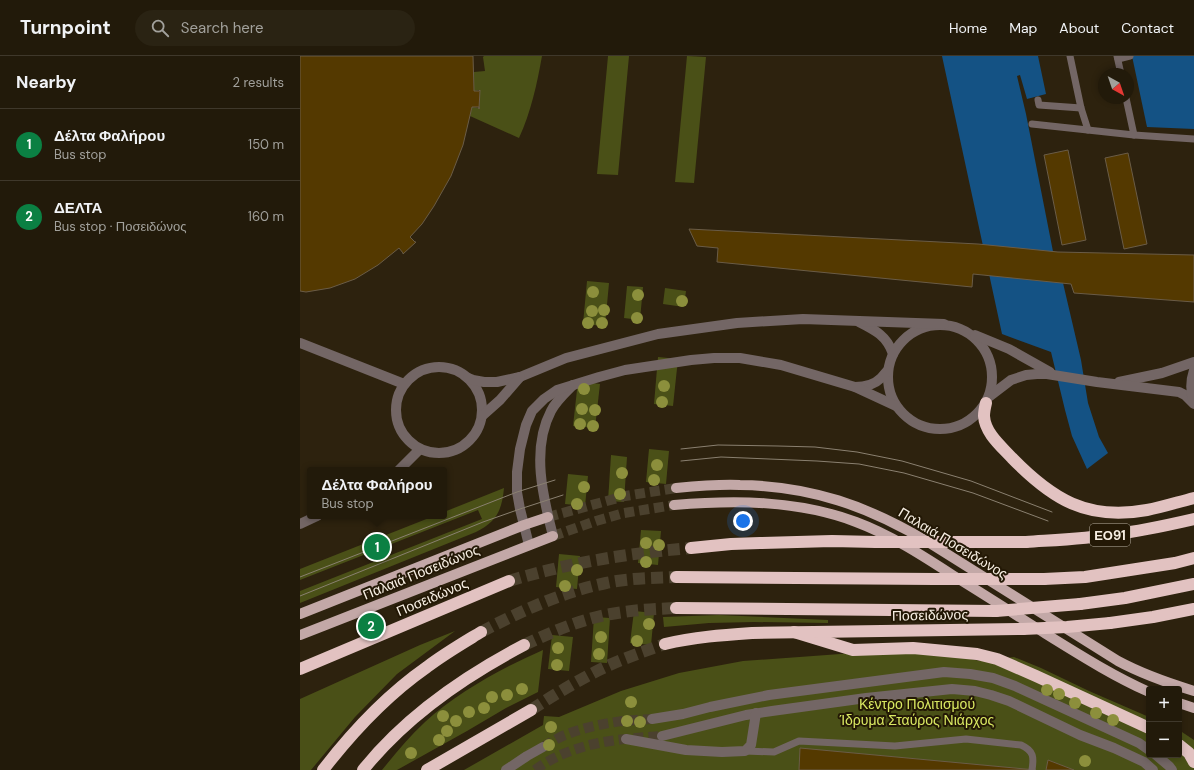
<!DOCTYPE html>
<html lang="en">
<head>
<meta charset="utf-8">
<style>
	body { margin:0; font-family:"DM Sans",sans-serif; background:#2a2313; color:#f1f3f6 }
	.controls { position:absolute; right:12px; bottom:12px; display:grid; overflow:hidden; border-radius:4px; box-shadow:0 2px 6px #0003 }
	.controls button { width:36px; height:36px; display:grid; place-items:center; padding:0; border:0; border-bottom:1px solid #3f382b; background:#221a0a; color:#f1f3f6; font:20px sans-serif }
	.compass { position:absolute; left:798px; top:12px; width:36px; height:36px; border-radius:50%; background:#221a0a; box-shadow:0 2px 6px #0003; rotate:140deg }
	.you { position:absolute; left:443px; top:465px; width:14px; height:14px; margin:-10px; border:3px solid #fff; border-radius:50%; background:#1a73e8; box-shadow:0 0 0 6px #1a73e833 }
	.badge { display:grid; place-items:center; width:26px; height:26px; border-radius:50%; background:#0b8043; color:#fff; font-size:13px; font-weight:700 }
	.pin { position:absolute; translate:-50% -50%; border:2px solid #fff; box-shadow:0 1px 4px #0006 }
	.popup { position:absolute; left:7px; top:411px; width:140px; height:52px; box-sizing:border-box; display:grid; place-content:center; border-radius:4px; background:#221a0a; filter:drop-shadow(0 1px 3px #0005); font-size:13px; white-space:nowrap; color:#a2a19c }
	.popup b { font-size:15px; color:#f1f3f6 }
	.popup::after { content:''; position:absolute; left:50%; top:100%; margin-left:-8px; border:8px solid transparent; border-top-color:#221a0a }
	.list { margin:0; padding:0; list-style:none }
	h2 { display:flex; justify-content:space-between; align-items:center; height:52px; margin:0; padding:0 16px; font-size:17px }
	h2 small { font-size:13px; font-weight:400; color:#a2a19c }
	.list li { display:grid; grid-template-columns:26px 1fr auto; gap:12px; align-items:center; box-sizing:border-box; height:72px; padding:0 16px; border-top:1px solid #3f382b }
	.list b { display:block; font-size:15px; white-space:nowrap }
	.list p { margin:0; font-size:13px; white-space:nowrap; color:#a2a19c }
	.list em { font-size:13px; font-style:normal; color:#a2a19c }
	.icon { flex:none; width:22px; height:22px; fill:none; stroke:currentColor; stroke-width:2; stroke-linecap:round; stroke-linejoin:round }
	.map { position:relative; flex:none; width:894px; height:714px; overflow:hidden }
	header { display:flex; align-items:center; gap:24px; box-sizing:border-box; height:56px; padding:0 20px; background:#221a0a; border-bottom:1px solid #3f382b }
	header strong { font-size:19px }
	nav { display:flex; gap:22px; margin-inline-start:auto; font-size:14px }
	.search { width:280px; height:36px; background:#2a2313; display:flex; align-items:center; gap:10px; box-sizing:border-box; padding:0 14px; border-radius:22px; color:#a2a19c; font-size:15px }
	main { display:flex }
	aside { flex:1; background:#221a0a }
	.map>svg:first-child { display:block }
	.green { fill:#4a5017 }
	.water { fill:#145284 }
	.building { fill:#543900; stroke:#6a5c47 }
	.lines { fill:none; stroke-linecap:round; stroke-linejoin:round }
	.street-tunnel { stroke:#4b412e; stroke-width:10; stroke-dasharray:10 5; stroke-linecap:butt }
	.primary-tunnel { stroke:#4b412e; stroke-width:10; stroke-dasharray:10 5; stroke-linecap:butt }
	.highway-tunnel { stroke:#4b412e; stroke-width:12; stroke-dasharray:12 6; stroke-linecap:butt }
	.lane { stroke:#736665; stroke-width:7 }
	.street { stroke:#736665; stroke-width:10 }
	.primary { stroke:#c3a8a7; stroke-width:10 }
	.highway { stroke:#e2c2c1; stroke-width:12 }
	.tram { stroke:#8a8070; stroke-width:1 }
	.highway-bridge { stroke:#e2c2c1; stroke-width:12 }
	.tree { fill:#8c8f3c }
	.labels { text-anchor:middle; stroke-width:4; stroke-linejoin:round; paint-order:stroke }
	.shield { fill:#231805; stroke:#b8afa1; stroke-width:1 }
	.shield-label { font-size:13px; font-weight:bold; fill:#f8f0e4 }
	.street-label { font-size:14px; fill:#f8f0e4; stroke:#231805 }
	.park-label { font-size:14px; fill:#d9e862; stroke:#231805 }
</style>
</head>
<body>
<header>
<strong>Turnpoint</strong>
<div class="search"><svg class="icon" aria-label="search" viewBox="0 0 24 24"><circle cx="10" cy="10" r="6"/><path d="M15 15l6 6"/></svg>Search here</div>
<nav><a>Home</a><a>Map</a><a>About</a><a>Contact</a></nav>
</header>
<main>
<aside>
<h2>Nearby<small>2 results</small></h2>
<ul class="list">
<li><span class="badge">1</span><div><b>Δέλτα Φαλήρου</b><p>Bus stop</p></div><em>150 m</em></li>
<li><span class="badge">2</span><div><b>ΔΕΛΤΑ</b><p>Bus stop · Ποσειδώνος</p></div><em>160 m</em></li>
</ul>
</aside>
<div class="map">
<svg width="894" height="714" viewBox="0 0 894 714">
	<rect width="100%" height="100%" fill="#2d220e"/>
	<g class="green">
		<path d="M 184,0 L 242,0 C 237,28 231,56 219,82 L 170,60 L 172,51 L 179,52 L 180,34 L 174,35 L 174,16 L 185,15 L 183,1 Z"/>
		<polygon points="308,0 329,0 318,119 297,118"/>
		<polygon points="387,0 406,1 394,127 375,126"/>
		<polygon points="287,225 309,227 305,270 283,268"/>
		<polygon points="327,230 343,231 340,264 324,262"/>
		<polygon points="365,232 386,235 384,251 363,248"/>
		<polygon points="358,301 378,303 373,350 354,348"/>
		<polygon points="278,325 300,328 295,372 273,370"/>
		<polygon points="349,393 369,395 366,428 346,426"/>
		<polygon points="311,399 327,401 324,446 308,445"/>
		<polygon points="268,418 288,420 285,450 265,448"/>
		<path d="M 204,432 C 202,455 196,466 176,476 L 0,547 L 0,535 L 182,463 L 178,454 L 0,524 L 0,513 L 134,460 L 144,460 L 144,456 Z"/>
		<polygon points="341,474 361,475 358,509 338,507"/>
		<polygon points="259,498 280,500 277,533 256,531"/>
		<polygon points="334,555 354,557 351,589 330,587"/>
		<polygon points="419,559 528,564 528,567 454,566 409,567 364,571 363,561"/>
		<polygon points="294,561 310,562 307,607 291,606"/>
		<polygon points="155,575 97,618 55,661 11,714 0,714 0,643 120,589"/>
		<polygon points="252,579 273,581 269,615 248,613"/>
		<path d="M 243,594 L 238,636 L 206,652 L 167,675 L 97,714 L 82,714 C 95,698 109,681 125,666 C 158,636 202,612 243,594 Z"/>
		<polygon points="554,597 605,597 657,600 680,605 714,601 741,612 789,635 849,661 849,699 879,699 879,674 894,684 894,714 164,714 243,669 244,660 259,661 321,635 379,617 443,605"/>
	</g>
	<g class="water">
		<polygon points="642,0 738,0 746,38 727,43 720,19 717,20 726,58 759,226 763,227 781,304 788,347 799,381 808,397 787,413 772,380 765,354 751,296 702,278"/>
		<polygon points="832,0 894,0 894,73 847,71"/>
	</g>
	<g class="building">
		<polygon points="0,0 173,0 174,35 179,35 180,34 179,53 179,51 172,51 163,89 151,120 134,150 122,168 110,181 115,186 116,186 103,198 103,197 99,192 78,209 55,223 30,232 6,236 0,235"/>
		<polygon points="768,94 786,184 762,189 744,99"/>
		<polygon points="828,97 847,188 824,193 805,102"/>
		<polygon points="389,173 678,188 758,196 894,199 894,246 774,237 771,228 673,218 672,231 417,206 418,192 397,190"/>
		<polygon points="500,692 736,714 499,714"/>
		<polygon points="748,704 774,714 746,714"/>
	</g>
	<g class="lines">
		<g class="street-tunnel">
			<path d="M 243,691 C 250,687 257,682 265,679 C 293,668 322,664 352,663"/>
			<path d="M 235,714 C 273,686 317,683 362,680"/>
		</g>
		<g class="primary-tunnel">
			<polyline points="248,461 325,440 376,432"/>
			<polyline points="253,480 296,465 324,457 374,449"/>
		</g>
		<g class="highway-tunnel">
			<path d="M 209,525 C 268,507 329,497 391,492"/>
			<path d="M 181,576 C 221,555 262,536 306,527 C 329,522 353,522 376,521"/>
			<path d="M 224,589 C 252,576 281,563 311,558 C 333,554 354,553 376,552"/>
			<path d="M 231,654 C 252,640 274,627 297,615 C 319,604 342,596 365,588"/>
		</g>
		<g class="lane">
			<polyline points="770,0 781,52 788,74"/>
			<polyline points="817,0 821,18"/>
			<polyline points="818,3 830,0"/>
			<polyline points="826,42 834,79"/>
			<polyline points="738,44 739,49 781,52"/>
			<polyline points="732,68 834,79 894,83"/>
			<path d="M 445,695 L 474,696 L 499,685 L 595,690 L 666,683 L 721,689 C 734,695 734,701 732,714"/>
		</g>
		<g class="street">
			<path d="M 559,266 C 575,274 587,280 593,298"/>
			<circle cx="640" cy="321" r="52"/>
			<polyline points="675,279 709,293 750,316"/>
			<polyline points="0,287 104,328"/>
			<circle cx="139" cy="354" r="43"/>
			<polyline points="168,322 173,324 184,326 197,326 220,321 266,302 358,278 437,267 503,263 644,268"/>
			<polyline points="819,326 862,317 894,306"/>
			<path d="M 555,331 C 565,331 574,329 581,322 C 584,319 586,316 588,314"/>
			<polyline points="690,340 711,324 726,319 737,318 747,318 797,326 879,336 885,339 894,348"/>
			<path d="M 894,347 C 890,335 890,326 894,314"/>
			<polyline points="182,360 200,344 220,321"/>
			<polyline points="99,414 120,393"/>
			<polyline points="0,468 17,460"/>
			<path d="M 253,480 C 243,441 231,393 251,355 C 256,345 265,337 273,329"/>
			<polyline points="229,489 220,453 217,436 217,416 220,393 226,369 232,355 244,343 257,334 299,321 325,314 391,304 414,302 440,302 481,309 555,331 596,350"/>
			<polyline points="352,663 383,658 410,651 469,639 644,616 670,618 693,622 715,630 839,687 849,694"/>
			<polyline points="362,680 446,659 472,655 566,642 652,633 675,635 691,639 709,645 780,679 814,692 844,706 853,714"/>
			<polyline points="326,683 386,694 422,696 445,695 451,689 456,657"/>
			<polyline points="856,699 869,710 872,714"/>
			<polyline points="206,714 227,700 243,691"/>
		</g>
		<g class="primary">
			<path d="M 376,432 C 397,430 419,428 440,429 C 511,430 568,450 628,486 L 818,605 C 842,618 868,627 894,635"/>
			<path d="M 374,449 C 435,444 498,444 556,466 C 591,479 623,500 654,520 C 685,539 716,559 746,578 C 780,599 813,620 849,636"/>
			<polyline points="0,558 224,469 248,461"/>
			<polyline points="0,579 253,480"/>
			<polyline points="879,647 894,652"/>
		</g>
		<g class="highway">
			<path d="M 686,347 C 685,351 684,356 684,360 C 685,377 701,390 712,402 C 752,443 787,465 847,454 C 863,451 878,446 894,442"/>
			<path d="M 726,486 C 755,484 785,483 815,478 C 842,475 868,469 894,463"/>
			<polyline points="391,492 431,488 460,487 532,485 576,486"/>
			<polyline points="376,521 635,523"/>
			<polyline points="744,523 785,521 875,507 894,502"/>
			<polyline points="780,548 825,542 894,528"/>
			<polyline points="376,552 696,555"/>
			<polyline points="810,567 853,561 894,553"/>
			<polyline points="494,576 553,594 613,592 677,598 697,603 736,620 849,672"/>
			<path d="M 365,588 C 394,581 423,579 452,577 L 723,573"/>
			<polyline points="0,613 209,525"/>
			<polyline points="879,689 889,697 894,706"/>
			<path d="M 23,714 C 53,675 87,639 127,611 C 144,598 163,587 181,576"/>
			<path d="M 63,714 C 106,660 163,621 224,589"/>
			<polyline points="127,714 231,654"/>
		</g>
		<g class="tram">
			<polyline points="381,393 418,389 478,390 515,391 557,396 602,405 671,425 752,456"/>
			<polyline points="381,405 421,401 517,405 559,408 604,417 673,437 748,465"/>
			<polyline points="0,521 217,436 255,424"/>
			<polyline points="0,540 183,466 220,453 263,439"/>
		</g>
		<g class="highway-bridge">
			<polyline points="576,486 726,486"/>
			<polyline points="635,523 744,523"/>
			<polyline points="696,555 780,548"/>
			<polyline points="723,573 767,571 810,567"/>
		</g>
	</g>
	<g class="tree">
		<circle cx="293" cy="236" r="6"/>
		<circle cx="338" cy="239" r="6"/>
		<circle cx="382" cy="245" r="6"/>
		<circle cx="304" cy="254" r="6"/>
		<circle cx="292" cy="255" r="6"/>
		<circle cx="337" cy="262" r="6"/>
		<circle cx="288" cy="267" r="6"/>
		<circle cx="302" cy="267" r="6"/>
		<circle cx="364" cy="330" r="6"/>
		<circle cx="284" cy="333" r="6"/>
		<circle cx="362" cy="346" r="6"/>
		<circle cx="282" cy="353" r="6"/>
		<circle cx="295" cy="354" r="6"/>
		<circle cx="280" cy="368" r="6"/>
		<circle cx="293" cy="370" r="6"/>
		<circle cx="357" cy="409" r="6"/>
		<circle cx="322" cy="417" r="6"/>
		<circle cx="354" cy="424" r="6"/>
		<circle cx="284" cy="431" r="6"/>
		<circle cx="320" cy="438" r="6"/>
		<circle cx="277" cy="448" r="6"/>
		<circle cx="346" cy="487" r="6"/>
		<circle cx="359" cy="489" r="6"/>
		<circle cx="346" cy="506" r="6"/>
		<circle cx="277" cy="514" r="6"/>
		<circle cx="265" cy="530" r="6"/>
		<circle cx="349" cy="568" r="6"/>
		<circle cx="301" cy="581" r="6"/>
		<circle cx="337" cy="585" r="6"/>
		<circle cx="258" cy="592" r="6"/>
		<circle cx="299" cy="598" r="6"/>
		<circle cx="257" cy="609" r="6"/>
		<circle cx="222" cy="633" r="6"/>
		<circle cx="747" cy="634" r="6"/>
		<circle cx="759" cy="638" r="6"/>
		<circle cx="207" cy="639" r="6"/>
		<circle cx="192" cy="641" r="6"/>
		<circle cx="331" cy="646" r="6"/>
		<circle cx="775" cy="647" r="6"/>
		<circle cx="184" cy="652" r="6"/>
		<circle cx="169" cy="656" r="6"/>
		<circle cx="796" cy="657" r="6"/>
		<circle cx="143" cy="660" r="6"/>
		<circle cx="813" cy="664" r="6"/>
		<circle cx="156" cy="665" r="6"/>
		<circle cx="327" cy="665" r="6"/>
		<circle cx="340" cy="666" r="6"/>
		<circle cx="251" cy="671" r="6"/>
		<circle cx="147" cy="675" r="6"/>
		<circle cx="139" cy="684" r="6"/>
		<circle cx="249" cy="689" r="6"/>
		<circle cx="111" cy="697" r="6"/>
		<circle cx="785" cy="705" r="6"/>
	</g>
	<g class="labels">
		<rect class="shield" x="790" y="468" width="40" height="22" rx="3"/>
		<g class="shield-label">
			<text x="810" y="484">ΕΟ91</text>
		</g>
		<g class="street-label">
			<text transform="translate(653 487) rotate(31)" y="5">Παλαιά Ποσειδώνος</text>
			<text transform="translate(121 516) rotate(-22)" y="5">Παλαιά Ποσειδώνος</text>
			<text transform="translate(132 541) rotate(-23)" y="5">Ποσειδώνος</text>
			<text transform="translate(630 559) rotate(-1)" y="5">Ποσειδώνος</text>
		</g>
		<g class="park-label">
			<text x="617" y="653">Κέντρο Πολιτισμού<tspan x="617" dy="16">Ίδρυμα Σταύρος Νιάρχος</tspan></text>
		</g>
	</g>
</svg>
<div class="controls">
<button>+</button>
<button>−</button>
</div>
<svg class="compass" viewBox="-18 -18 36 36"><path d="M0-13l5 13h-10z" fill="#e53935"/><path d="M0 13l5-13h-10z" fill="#a2a19c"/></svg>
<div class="you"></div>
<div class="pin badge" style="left:77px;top:491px">1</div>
<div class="popup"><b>Δέλτα Φαλήρου</b>Bus stop</div>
<div class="pin badge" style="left:71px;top:570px">2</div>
</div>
</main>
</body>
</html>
